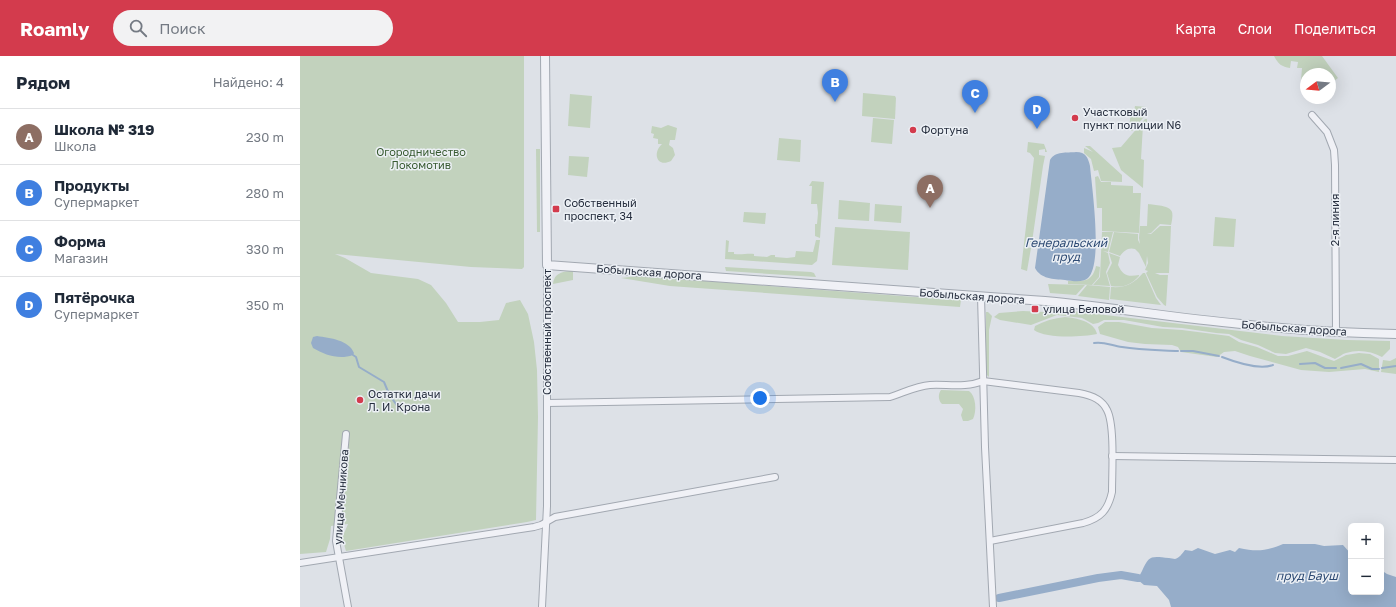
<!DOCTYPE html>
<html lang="ru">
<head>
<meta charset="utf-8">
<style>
	body { margin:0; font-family:"Golos Text",sans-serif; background:#f2f2f3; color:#1f2937 }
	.controls { position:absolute; right:12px; bottom:12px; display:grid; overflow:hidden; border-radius:6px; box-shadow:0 4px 16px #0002 }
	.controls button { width:36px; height:36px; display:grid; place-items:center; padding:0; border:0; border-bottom:1px solid #e0e1e3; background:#fff; color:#1f2937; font:20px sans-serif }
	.compass { position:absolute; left:1000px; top:12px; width:36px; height:36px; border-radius:50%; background:#fff; box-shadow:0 4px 16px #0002; rotate:254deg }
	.you { position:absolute; left:460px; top:342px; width:14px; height:14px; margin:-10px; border:3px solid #fff; border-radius:50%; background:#1a73e8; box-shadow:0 0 0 6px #1a73e833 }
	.badge { display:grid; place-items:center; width:26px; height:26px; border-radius:50%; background:#d33b4d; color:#fff; font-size:13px; font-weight:700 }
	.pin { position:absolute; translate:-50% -33px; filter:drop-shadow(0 1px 2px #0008) }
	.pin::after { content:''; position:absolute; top:21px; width:14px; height:12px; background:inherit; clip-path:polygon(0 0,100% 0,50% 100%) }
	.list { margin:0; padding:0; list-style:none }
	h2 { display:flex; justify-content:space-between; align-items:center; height:52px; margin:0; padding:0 16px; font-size:17px }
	h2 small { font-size:13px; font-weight:400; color:#747a83 }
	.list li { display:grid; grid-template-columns:26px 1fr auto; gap:12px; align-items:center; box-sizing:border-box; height:56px; padding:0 16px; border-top:1px solid #e0e1e3 }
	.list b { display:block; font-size:15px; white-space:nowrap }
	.list p { margin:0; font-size:13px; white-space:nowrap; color:#747a83 }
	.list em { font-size:13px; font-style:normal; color:#747a83 }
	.icon { flex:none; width:22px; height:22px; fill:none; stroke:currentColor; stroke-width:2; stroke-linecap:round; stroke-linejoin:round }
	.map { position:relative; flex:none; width:1096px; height:551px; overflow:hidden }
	header { display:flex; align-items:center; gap:24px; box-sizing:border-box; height:56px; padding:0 20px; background:#d33b4d; color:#fff }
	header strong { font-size:19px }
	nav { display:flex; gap:22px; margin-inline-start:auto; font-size:14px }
	.search { width:280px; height:36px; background:#f2f2f3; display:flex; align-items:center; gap:10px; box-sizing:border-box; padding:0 14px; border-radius:22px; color:#747a83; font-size:15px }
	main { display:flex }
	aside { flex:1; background:#fff }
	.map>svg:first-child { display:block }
	.green { fill:#c2d2bd }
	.water { fill:#96adc9 }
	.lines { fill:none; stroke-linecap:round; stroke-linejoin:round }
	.stream { stroke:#96adc9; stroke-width:2 }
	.canal { stroke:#96adc9; stroke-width:8 }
	.minor-casing { stroke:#a2a8b1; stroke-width:8 }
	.tertiary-casing { stroke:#a2a8b1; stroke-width:10 }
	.minor { stroke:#f0f1f6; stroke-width:6 }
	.tertiary { stroke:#f0f1f6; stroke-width:8 }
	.poi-dot { fill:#d33b4d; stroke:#ecf0f5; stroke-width:1.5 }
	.labels { text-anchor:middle; stroke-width:3; stroke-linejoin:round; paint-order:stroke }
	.poi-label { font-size:11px; fill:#262e3e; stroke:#ecf0f5; text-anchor:start }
	.park-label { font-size:11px; fill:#395b32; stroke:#ecf0f5 }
	.street-label { font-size:11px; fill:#262e3e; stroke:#ecf0f5 }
	.water-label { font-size:12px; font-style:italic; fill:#2e4b74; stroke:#ecf0f5 }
</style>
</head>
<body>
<header>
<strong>Roamly</strong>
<div class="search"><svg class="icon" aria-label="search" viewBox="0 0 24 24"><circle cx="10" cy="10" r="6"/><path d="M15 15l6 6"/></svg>Поиск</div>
<nav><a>Карта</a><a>Слои</a><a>Поделиться</a></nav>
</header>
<main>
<aside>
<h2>Рядом<small>Найдено: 4</small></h2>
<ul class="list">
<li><span class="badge" style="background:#8d6e63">A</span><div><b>Школа № 319</b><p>Школа</p></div><em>230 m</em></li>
<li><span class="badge" style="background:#3f7fe0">B</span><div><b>Продукты</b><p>Супермаркет</p></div><em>280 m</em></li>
<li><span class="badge" style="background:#3f7fe0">C</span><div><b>Форма</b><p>Магазин</p></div><em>330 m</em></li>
<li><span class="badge" style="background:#3f7fe0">D</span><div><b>Пятёрочка</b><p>Супермаркет</p></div><em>350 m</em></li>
</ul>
</aside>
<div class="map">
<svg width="1096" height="551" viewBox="0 0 1096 551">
	<rect width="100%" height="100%" fill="#dde1e7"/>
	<g class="green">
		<polygon points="0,0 224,0 224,211 222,213 171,211 35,198 45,202 71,217 118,223 131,229 146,247 158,266 180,266 199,264 206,247 220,244 228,258 234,286 237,314 238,361 236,464 227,466 46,495 42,482 48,468 31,470 30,483 26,496 0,498"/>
		<path d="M 974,0 L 1022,0 L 1038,22 L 1030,28 L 1030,18 L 1006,18 L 1006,25 L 1001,24 L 1002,12 L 997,12 L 998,6 L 991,5 L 990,12 C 982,11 978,8 974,0 Z"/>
		<polygon points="563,37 595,40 596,42 595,63 562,60"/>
		<polygon points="270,38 292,40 290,72 268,70"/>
		<polygon points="835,50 846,51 848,56 832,75 829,73 831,54 834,55"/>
		<polygon points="573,62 594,64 592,88 571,86"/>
		<polygon points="845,63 847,63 847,69 843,69 841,103 844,104 843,132 821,114 812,92 821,91"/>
		<path d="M 368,69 L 377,72 L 375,84 L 370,84 L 369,89 L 373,92 L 375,99 L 371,105 C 357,112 352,97 362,88 L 358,88 L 358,83 L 353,82 L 354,78 L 351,77 L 352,70 L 361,72 Z"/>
		<polygon points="479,82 501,84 500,106 477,104"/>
		<polygon points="728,86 744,88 747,96 745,96 745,93 739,94 739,99 745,100 743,110 732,186 727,186 726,191 731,192 727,215 721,213 734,102 730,97 727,96"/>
		<polygon points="785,90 790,90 822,119 822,126 801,125 798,114 794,115 791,103 784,97 784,92 793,96"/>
		<polygon points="236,93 240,93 240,176 237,176"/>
		<polygon points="269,100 289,101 287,121 268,119"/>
		<polygon points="798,120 801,126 801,143 801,126 811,126 811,129 833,130 833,137 841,137 839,177 802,175 802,152 797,152 795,121"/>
		<polygon points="512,125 524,126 520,182 515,180 515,168 517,168 518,157 517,148 511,148 512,130 509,130"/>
		<polygon points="539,144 570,147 569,165 538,163"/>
		<polygon points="575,148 602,150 601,167 574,165"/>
		<path d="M 848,148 C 854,149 870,149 872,156 C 873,159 872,165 871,169 L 860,168 L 851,177 L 847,178 L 851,178 L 860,170 L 871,170 L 869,217 L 855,217 L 860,219 L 868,219 L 866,250 L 864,249 L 857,241 L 846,217 L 848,215 L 845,214 L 848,207 L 847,200 L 846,211 L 839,197 L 835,193 C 828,191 824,195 820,200 L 809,196 L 814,176 L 838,178 L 838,184 L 840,188 L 839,182 L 840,170 L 847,170 Z"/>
		<polygon points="444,156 466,157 465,168 443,166"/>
		<polygon points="915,161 936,163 934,191 913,190"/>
		<polygon points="535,171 610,176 608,214 532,209"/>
		<polygon points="802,176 813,176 808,196 803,195 808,197 810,207 806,216 810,230 793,229 800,221"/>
		<path d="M 426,184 L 429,185 L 428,196 L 434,196 L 434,198 C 442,199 448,197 454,198 L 454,200 L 467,201 L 471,199 L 475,199 L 475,201 L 487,202 L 495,201 L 496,195 L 513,196 L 516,184 L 520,184 L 517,205 L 512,209 L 425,203 Z"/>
		<path d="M 809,197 L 820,201 L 818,209 C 823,220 828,221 839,219 L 839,220 C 831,229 823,232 811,230 L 807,217 L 812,207 Z"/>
		<path d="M 796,210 L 800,211 L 799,221 L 792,229 L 768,228 L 768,225 C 783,225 792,227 796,210 Z"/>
		<polygon points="425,211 511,216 514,217 516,221 426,215"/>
		<path d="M 273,215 L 273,224 L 253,228 C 254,217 263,215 273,215 Z"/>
		<path d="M 843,217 L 845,217 L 856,242 L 861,249 L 810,243 L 811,231 C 826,232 833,228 843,217 Z"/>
		<polygon points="338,220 642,243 661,244 660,251 370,230 321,222"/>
		<polygon points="748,228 785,229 776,239 750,237"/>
		<polygon points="787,229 810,231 809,244 778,240"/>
		<path d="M 763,254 L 982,280 L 1047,284 L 1090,285 L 1090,293 L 1082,301 C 1071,295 1058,293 1046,297 C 1042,298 1039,301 1035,303 L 1020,296 L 1006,292 L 986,298 L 975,297 L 958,289 L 941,284 L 929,278 L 916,277 L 882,272 L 863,271 L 824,264 L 804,264 L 798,267 L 793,268 L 782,262 L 757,259 L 731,269 L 700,264 L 694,261 L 699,257 L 723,255 L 745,256 Z"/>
		<polygon points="686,256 688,256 692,260 689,274 689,321 686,318"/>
		<path d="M 765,261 C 776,262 794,265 797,278 C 782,281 746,283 734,274 L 735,270 C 744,265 754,262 765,261 Z"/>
		<polygon points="805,266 819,266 852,272 882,274 929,280 939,286 957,291 978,300 988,300 1007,295 1034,305 1046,299 1059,297 1070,298 1079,303 1079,316 1065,313 1029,316 1001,314 950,300 935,295 924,296 917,301 881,296 878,291 872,289 845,288 828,286 800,278 798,271"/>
		<polygon points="1096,302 1096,318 1081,316 1083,304 1090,305"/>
		<path d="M 641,334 L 669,335 C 676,340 677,355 673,363 L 668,365 L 663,365 L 661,359 L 663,353 L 659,348 L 642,348 C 638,344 638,338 641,334 Z"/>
	</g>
	<g class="water">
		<path d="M 776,96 C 786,96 788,102 790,110 C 792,132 803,208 788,222 C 783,227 772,225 765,224 C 753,223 741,223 735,212 L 750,104 C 755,95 767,97 776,96 Z"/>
		<path d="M 17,280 C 30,282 49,284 54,297 L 53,299 C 39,304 25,299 13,292 L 11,287 L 13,281 Z"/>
		<path d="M 983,488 L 1015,488 L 1024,490 L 1043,489 L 1051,498 L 1051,536 L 1081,536 L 1081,514 L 1087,518 L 1096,521 L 1096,551 L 871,551 L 869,544 L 857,530 L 844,529 L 838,524 C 839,520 840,519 842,515 C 849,499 851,500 869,502 C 871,502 873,503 875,503 C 879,502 882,498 885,494 L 892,495 L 898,492 L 915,498 L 930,494 L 935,496 L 939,492 C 957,496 966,495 983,488 Z"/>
	</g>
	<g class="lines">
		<g class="stream">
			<path d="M 794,287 C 804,285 812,290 822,291 C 840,294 859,294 878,295"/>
			<polyline points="881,295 893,295 919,300"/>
			<polyline points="53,299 56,301 59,311 84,326 89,338 98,351"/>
			<path d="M 922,301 C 935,306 960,314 973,309"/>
			<polyline points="1000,308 1015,307 1025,312 1036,312"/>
			<polyline points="1041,312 1061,308 1072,313 1079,313"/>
			<polyline points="1082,312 1096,310"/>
		</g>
		<polyline class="canal" points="699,542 798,522 821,519 838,522"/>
		<g class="minor-casing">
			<g id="minor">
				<polyline points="1012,59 1027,76 1034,94 1035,109 1036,276"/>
				<polyline points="681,240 685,391 693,551"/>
				<path d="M 247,347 L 590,341 C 603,337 616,330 630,329 C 647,328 666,332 683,325 L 779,337 C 791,339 802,343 807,354 C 815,369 812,417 812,436 C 808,454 801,462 783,467 L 690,485"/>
				<polyline points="46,378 36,485 48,551"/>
				<polyline points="812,400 1096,404"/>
				<polyline points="0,507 234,471 241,469 255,461 475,421"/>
				<polyline points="242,551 247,450 247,209"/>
			</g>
		</g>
		<g class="tertiary-casing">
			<path id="tertiary" d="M 245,0 L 247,209 L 745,245 C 810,251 875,262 941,268 C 993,274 1044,277 1096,278"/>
		</g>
		<use href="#minor" class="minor"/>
		<use href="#tertiary" class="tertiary"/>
	</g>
	<g class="poi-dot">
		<circle cx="775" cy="62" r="4"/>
		<circle cx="613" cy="74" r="4"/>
		<rect x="252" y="149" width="8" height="8" rx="2"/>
		<rect x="731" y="249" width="8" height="8" rx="2"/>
		<circle cx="60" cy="344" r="4"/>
	</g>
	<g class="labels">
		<g class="poi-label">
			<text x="783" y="60">Участковый<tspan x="783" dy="13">пункт полиции N6</tspan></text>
			<text x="621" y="78">Фортуна</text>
			<text x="264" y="151">Собственный<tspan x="264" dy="13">проспект, 34</tspan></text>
			<text x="743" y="257">улица Беловой</text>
			<text x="68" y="342">Остатки дачи<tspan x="68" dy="13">Л. И. Крона</tspan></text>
		</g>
		<g class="park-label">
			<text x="121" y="100">Огородничество<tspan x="121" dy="13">Локомотив</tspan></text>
		</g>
		<g class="street-label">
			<text transform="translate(1035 164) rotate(-90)" y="4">2-я линия</text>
			<text transform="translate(349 216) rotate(4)" y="4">Бобыльская дорога</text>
			<text transform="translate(672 240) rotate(4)" y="4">Бобыльская дорога</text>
			<text transform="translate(994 272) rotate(4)" y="4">Бобыльская дорога</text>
			<text transform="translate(247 276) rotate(-90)" y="4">Собственный проспект</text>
			<text transform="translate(41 441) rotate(-86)" y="4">улица Мечникова</text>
		</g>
		<g class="water-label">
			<text x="766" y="191">Генеральский<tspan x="766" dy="14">пруд</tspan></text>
			<text x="1007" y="524">пруд Бауш</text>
		</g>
	</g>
</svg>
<div class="controls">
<button>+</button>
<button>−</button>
</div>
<svg class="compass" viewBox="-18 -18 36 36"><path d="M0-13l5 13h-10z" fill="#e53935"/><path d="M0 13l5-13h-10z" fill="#747a83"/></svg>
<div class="you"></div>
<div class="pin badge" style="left:630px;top:152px;background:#8d6e63">A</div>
<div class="pin badge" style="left:535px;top:46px;background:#3f7fe0">B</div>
<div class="pin badge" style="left:675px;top:57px;background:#3f7fe0">C</div>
<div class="pin badge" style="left:737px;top:73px;background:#3f7fe0">D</div>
</div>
</main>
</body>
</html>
